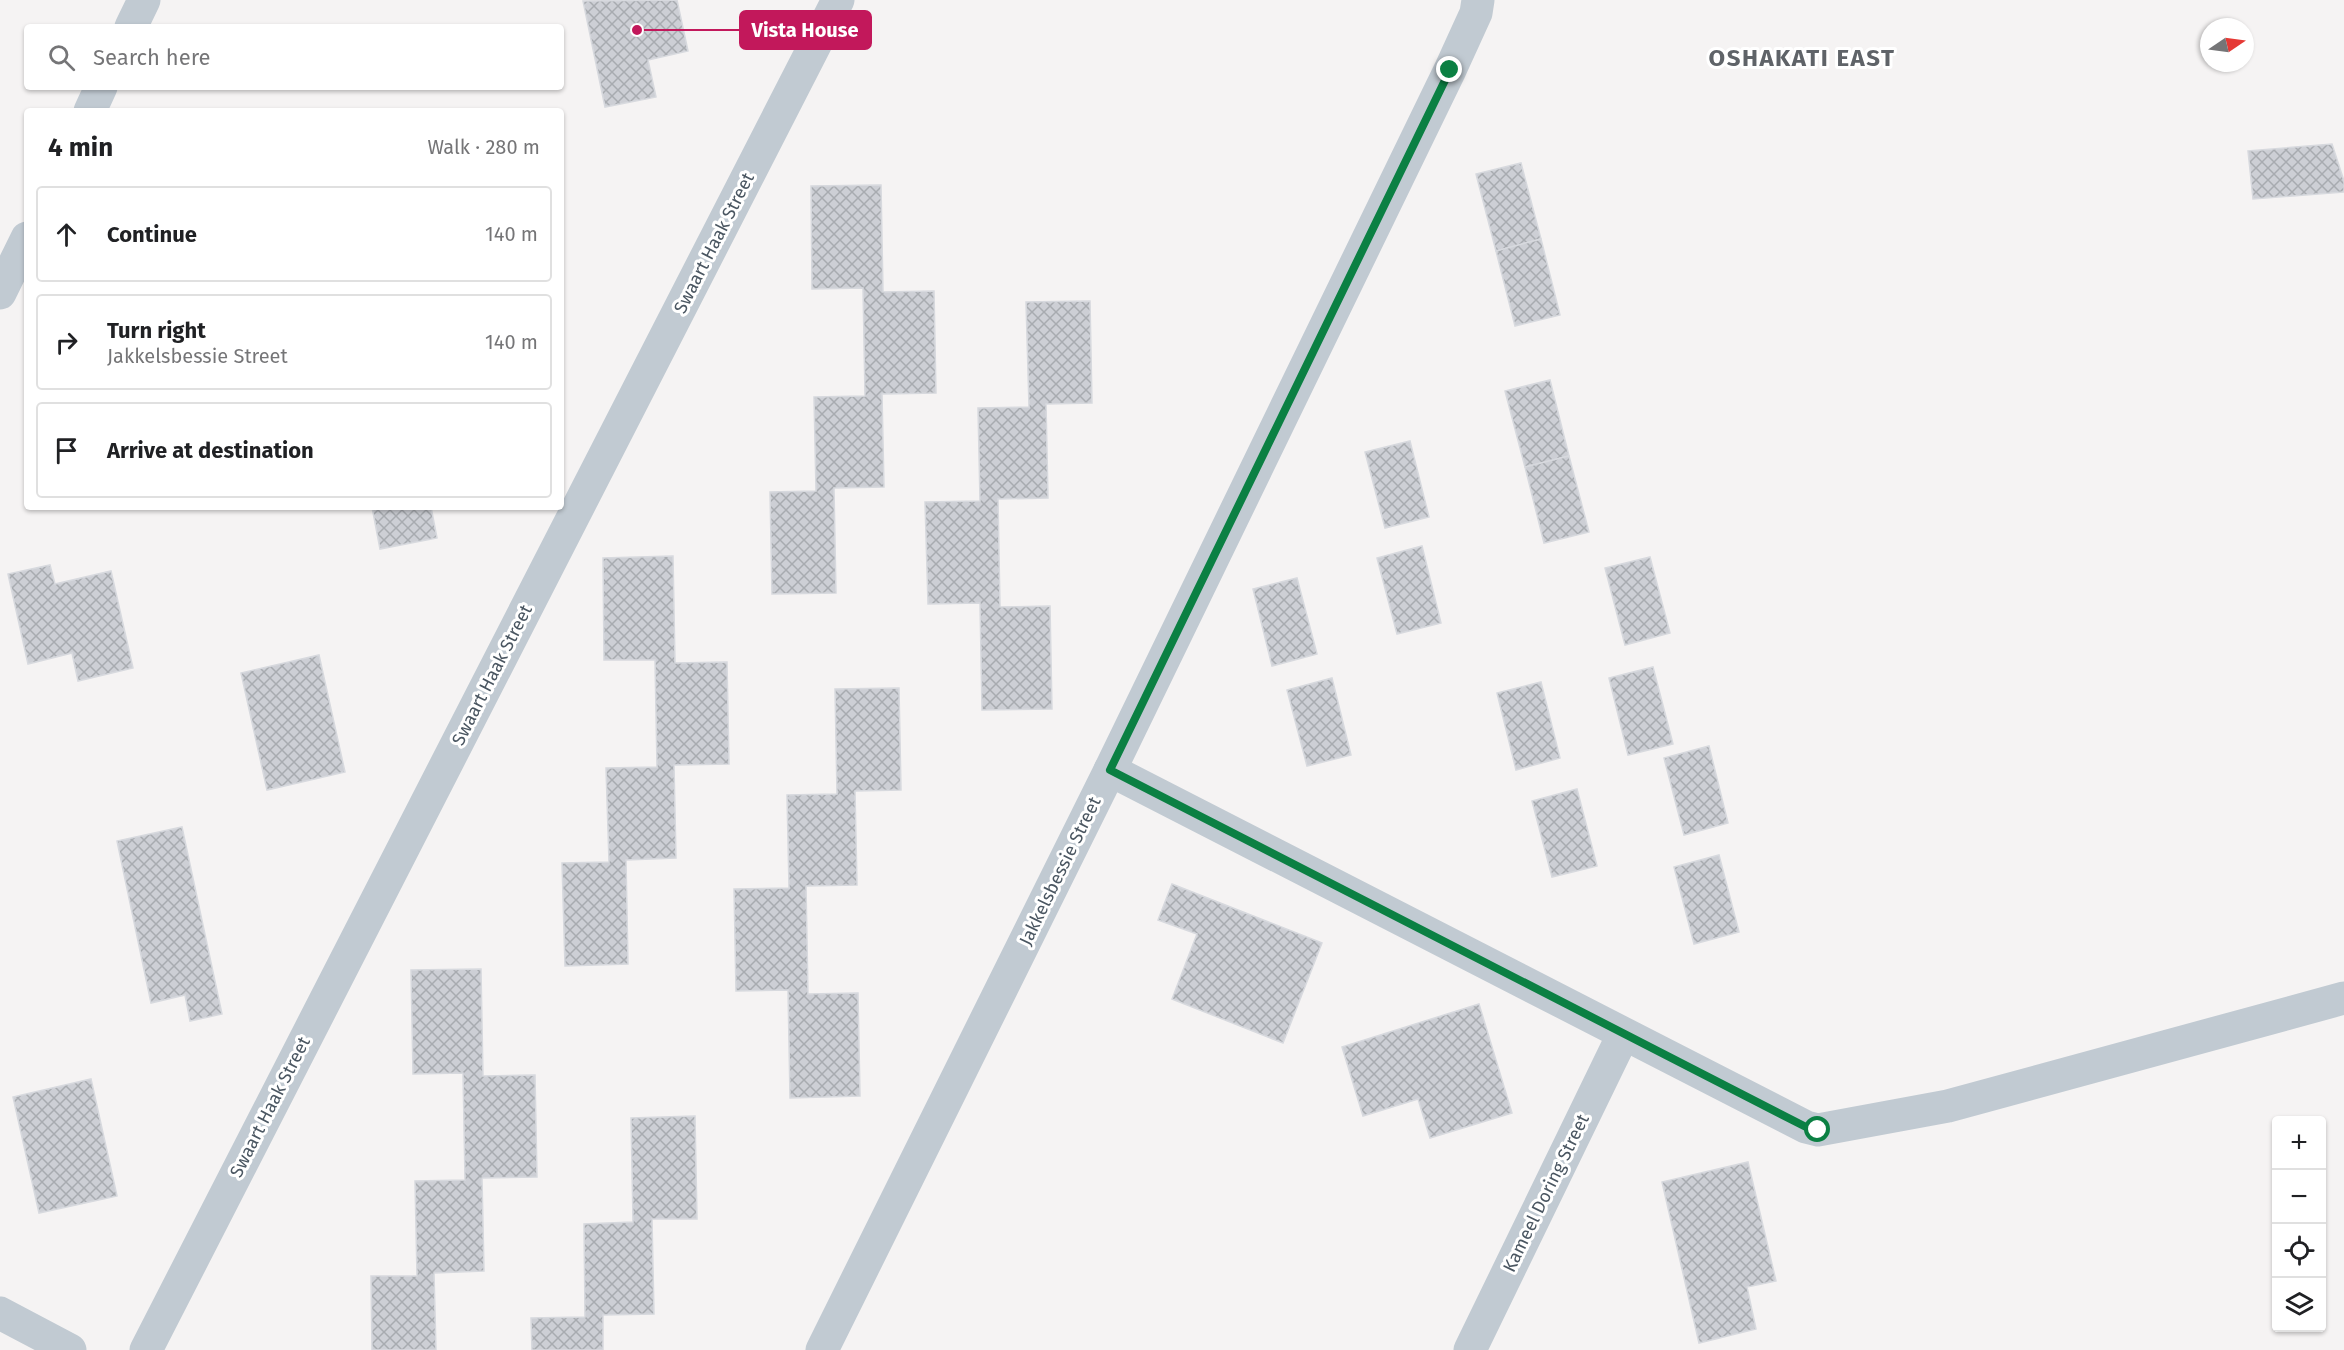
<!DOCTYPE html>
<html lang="en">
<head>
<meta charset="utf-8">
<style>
	body { margin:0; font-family:"Fira Sans",sans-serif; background:#f2f2f2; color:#202124 }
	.controls { position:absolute; right:18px; bottom:18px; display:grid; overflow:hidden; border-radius:6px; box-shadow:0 2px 4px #0004 }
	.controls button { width:54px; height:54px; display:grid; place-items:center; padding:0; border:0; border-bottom:2px solid #e0e0e0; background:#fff; color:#202124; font:30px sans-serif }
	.compass { position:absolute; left:2200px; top:18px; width:54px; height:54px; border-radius:50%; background:#fff; box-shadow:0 2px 4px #0004; rotate:77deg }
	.stop { position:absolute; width:18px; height:18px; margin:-14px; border:4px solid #0b8043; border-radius:50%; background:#fff }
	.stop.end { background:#0b8043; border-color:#fff; box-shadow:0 2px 6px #0008 }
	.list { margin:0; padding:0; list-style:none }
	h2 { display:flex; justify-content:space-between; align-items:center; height:78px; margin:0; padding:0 24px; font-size:26px }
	h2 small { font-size:20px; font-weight:400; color:#757577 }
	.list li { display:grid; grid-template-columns:39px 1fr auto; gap:18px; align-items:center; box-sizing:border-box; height:96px; margin:0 12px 12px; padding:0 12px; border:2px solid #e0e0e0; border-radius:6px }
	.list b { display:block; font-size:22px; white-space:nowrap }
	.list p { margin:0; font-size:20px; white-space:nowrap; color:#757577 }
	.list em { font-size:20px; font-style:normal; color:#757577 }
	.icon { flex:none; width:33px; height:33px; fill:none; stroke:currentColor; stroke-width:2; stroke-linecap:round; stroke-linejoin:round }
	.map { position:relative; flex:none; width:2344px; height:1350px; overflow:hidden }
	.search { position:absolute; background:#fff; box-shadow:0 2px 4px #0004; left:24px; top:24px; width:540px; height:66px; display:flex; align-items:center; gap:15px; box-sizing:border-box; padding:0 21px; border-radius:6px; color:#757577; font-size:22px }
	.panel { position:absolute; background:#fff; box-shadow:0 2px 4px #0004; left:24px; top:108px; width:540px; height:402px; border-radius:6px }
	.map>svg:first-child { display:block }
	.building { fill:url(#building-cross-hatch); stroke:#d7d9de; stroke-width:1.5 }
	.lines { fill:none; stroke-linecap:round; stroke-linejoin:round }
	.minor { stroke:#c1cad2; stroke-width:33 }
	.route { stroke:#0b8043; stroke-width:8 }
	.labels { text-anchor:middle; stroke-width:6; stroke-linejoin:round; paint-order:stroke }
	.street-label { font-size:18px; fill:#4a5661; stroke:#fff }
	.district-label { font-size:24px; font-weight:bold; letter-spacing:1.5px; fill:#5f6368; stroke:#fff }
	.leader { fill:none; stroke:#c2185b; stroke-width:2 }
	.callout-dot { fill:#c2185b; stroke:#fff; stroke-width:2 }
	.callout { fill:#c2185b; stroke:#c2185b; stroke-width:2 }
	.callout-label { font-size:20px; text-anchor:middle; font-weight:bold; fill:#fff }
</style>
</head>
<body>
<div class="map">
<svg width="2344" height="1350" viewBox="0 0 2344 1350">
	<defs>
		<pattern id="building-cross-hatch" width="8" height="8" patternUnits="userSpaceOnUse" patternTransform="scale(1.5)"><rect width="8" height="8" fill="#cdcfd5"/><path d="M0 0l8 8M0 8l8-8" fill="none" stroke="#a8abb0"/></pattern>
	</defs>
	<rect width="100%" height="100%" fill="#f5f3f3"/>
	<g class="building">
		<polygon points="677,0 688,51 648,60 656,97 605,107 583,1"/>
		<polygon points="2332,144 2344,181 2344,192 2253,199 2248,151"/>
		<polygon points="1521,163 1541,239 1496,251 1476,174"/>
		<polygon points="881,185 883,292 934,291 936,393 882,394 884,487 834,488 836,593 772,594 770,492 816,491 814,397 865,396 863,288 812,289 811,186"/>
		<polygon points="1541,239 1560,315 1515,326 1496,251"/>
		<polygon points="1090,301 1092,403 1046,404 1048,498 998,499 1000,607 1050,606 1052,709 982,710 980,603 928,604 925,502 980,501 978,408 1029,407 1026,302"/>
		<polygon points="1550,380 1569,456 1525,467 1505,391"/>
		<polygon points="1410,441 1429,517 1385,528 1365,452"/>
		<polygon points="1569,456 1589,532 1544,543 1525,467"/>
		<polygon points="372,507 431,507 437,538 380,549"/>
		<polygon points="1422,546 1441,623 1397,634 1377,558"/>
		<polygon points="673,556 675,663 727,662 729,764 674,765 676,858 626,860 628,964 565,966 562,863 609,862 606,768 657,767 655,660 604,660 603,558"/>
		<polygon points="1650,557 1670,633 1625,645 1605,568"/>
		<polygon points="50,565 55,584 111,571 133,668 78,681 72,653 28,664 8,574"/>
		<polygon points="1297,578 1317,654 1272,666 1253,589"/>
		<polygon points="319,655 345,772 267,790 241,673"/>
		<polygon points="1653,667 1673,744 1628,755 1609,678"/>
		<polygon points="1332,678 1351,755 1307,766 1287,690"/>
		<polygon points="1541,682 1560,758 1516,770 1497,693"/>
		<polygon points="899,688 901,790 855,791 857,885 806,886 808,994 858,993 860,1096 790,1098 788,990 736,991 734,889 789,888 787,795 837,794 835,689"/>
		<polygon points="1709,746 1728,823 1684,835 1664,758"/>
		<polygon points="1577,789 1597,866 1552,877 1532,801"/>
		<polygon points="182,827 222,1014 190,1021 185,995 151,1003 117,841"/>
		<polygon points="1719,855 1739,932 1694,944 1674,867"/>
		<polygon points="1172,884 1322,943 1283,1043 1172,999 1197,934 1158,920"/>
		<polygon points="481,969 483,1076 535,1075 537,1177 482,1178 484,1271 434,1273 436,1350 372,1350 371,1276 417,1276 415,1181 465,1180 463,1073 413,1074 411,970"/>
		<polygon points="1479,1004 1512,1113 1430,1138 1418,1099 1363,1116 1342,1047"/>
		<polygon points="91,1079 117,1196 39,1213 13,1097"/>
		<polygon points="695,1116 697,1219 652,1219 654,1314 603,1315 603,1350 532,1350 531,1318 585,1317 584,1224 633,1222 631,1118"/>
		<polygon points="1748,1162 1776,1281 1747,1287 1756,1329 1699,1343 1662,1182"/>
	</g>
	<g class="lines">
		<g class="minor">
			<polyline points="131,27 144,0"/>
			<polyline points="90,111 101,87"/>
			<polyline points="0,293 27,238"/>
			<polyline points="1110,770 1806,1127 1818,1130 1948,1106 2344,998"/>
			<polyline points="0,1313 70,1350"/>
			<polyline points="146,1350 838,0"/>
			<polyline points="822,1350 1110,770 1450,70 1476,13 1478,0"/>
			<polyline points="1470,1350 1623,1035"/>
		</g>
	</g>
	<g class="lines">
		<polyline class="route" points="1450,70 1110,770 1806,1127 1818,1130"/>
	</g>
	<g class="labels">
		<g class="street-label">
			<text transform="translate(714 243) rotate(-63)" y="6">Swaart Haak Street</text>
			<text transform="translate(492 675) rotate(-63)" y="6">Swaart Haak Street</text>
			<text transform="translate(1060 871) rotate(-64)" y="6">Jakkelsbessie Street</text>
			<text transform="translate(270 1107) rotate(-63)" y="6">Swaart Haak Street</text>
			<text transform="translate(1546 1193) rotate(-64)" y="6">Kameel Doring Street</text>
		</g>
		<g class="district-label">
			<text x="1802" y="66">OSHAKATI EAST</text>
		</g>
	</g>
	<path class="leader" d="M637 30L740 30"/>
	<circle class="callout-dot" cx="637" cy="30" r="6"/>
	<rect class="callout" x="740" y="11" width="131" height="38" rx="6"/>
	<g class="callout-label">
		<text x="805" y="37">Vista House</text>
	</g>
</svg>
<div class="controls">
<button>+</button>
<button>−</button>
<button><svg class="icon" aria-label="locate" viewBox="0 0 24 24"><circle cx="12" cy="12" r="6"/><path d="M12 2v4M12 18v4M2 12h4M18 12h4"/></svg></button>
<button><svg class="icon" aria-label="layers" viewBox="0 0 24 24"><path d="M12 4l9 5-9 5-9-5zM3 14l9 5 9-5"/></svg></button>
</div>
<svg class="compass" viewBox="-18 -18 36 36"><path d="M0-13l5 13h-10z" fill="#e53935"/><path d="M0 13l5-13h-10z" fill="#757577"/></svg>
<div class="stop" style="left:1818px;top:1130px"></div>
<div class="stop end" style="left:1450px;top:70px"></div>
<div class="search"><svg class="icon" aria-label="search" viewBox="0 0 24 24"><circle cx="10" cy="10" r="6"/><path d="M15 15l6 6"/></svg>Search here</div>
<section class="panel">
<h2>4 min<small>Walk · 280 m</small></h2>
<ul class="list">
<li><svg class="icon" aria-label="ahead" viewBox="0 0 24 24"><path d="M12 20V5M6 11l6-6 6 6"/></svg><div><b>Continue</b></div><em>140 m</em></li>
<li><svg class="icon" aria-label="right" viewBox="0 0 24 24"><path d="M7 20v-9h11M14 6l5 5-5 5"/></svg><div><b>Turn right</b><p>Jakkelsbessie Street</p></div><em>140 m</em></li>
<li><svg class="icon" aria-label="arrive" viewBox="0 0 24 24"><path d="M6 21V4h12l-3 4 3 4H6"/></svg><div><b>Arrive at destination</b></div></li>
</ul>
</section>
</div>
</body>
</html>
